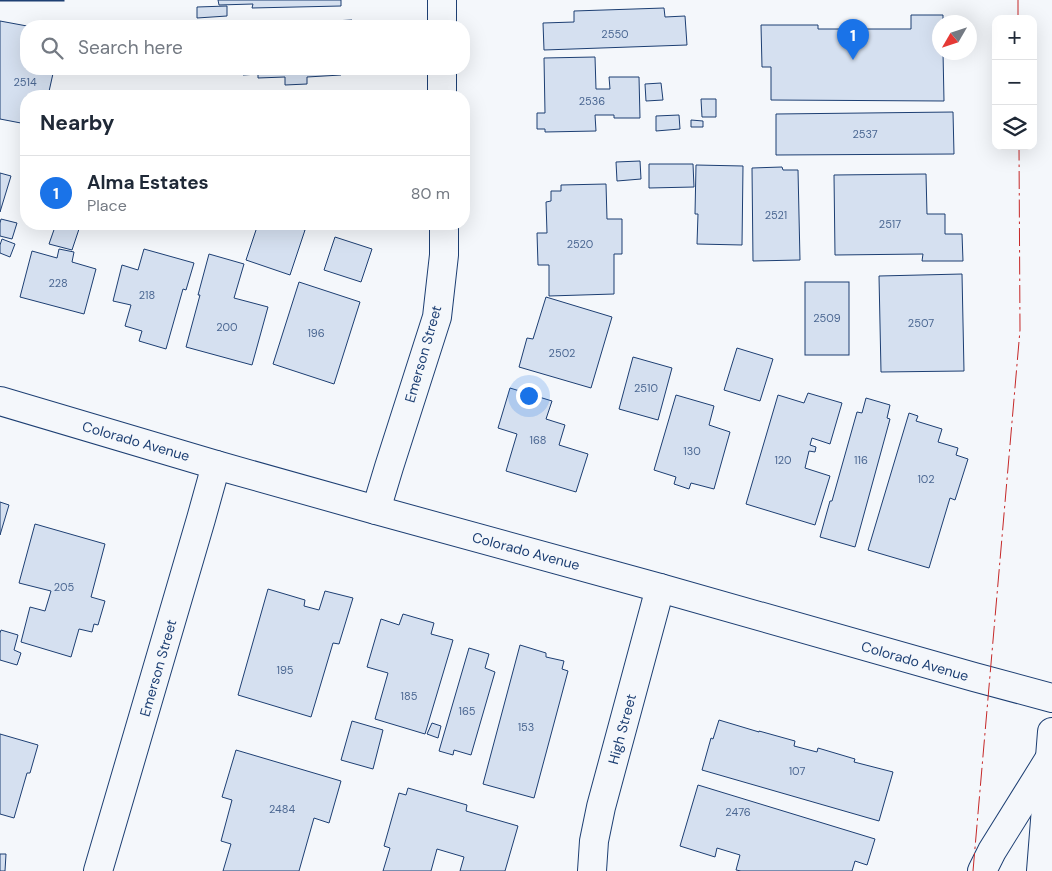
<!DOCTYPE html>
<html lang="en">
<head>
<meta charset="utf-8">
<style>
	body { margin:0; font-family:"DM Sans",sans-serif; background:#f6f6f7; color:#1f2937 }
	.controls { position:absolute; right:15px; top:15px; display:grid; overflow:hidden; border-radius:10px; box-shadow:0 5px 20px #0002 }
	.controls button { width:45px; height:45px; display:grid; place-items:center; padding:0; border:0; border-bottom:1px solid #e0e1e3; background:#fff; color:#1f2937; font:25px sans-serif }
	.compass { position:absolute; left:932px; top:15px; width:45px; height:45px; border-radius:50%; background:#fff; box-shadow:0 5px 20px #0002; rotate:231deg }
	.you { position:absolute; left:528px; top:395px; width:18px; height:18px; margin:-12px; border:4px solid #fff; border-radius:50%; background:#1a73e8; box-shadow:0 0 0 8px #1a73e833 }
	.badge { display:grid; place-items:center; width:32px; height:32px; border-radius:50%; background:#1a73e8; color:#fff; font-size:16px; font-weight:700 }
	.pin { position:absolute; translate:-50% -41px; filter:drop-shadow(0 1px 2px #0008) }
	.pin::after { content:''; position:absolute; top:26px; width:18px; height:15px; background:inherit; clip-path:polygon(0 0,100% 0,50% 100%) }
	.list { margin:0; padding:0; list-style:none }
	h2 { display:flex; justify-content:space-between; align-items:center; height:65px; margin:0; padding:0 20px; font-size:21px }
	h2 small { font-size:16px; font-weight:400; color:#747a83 }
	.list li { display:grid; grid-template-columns:32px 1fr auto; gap:15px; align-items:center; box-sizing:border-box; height:75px; padding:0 20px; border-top:1px solid #e0e1e3 }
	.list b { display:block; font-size:19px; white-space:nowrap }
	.list p { margin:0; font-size:16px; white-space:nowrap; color:#747a83 }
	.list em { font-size:16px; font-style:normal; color:#747a83 }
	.icon { flex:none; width:28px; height:28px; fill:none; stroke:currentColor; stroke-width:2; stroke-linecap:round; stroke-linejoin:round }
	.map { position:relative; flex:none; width:1052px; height:871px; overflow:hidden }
	.search { position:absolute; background:#fff; box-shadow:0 5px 20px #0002; left:20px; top:20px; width:450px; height:55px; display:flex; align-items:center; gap:12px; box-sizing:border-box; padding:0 18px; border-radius:20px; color:#747a83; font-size:19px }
	.panel { position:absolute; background:#fff; box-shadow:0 5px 20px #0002; left:20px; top:90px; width:450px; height:140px; border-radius:20px }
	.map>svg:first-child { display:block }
	.building { fill:#d5e0f0; stroke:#1d3f73 }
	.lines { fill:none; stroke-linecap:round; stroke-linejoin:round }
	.minor-casing { stroke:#1d3f73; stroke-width:30 }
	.major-casing { stroke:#1d3f73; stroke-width:30 }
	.minor { stroke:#f4f7fb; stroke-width:28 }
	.major { stroke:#f4f7fb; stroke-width:28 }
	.power { stroke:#c62828; stroke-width:1; stroke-dasharray:18 4 2.5 4; stroke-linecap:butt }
	.labels { text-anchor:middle; stroke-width:4; stroke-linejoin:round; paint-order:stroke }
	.number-label { font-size:11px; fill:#4b6792 }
	.street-label { font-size:14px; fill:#1d3f73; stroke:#f4f7fb }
</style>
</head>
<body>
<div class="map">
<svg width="1052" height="871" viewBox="0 0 1052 871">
	<rect width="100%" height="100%" fill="#f4f7fb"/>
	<g class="building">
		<rect x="0" y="0" width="64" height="1"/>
		<polygon points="218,0 341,0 341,6 252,8 253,4 219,5"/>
		<polygon points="227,6 227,16 197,18 197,7"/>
		<polygon points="664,8 665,17 685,16 687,45 544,50 543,23 574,22 574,11"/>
		<polygon points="911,15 943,15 943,22 940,22 940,52 943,52 944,101 771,100 771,67 762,67 761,25 818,25 818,29 911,29"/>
		<polygon points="352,20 352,26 257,26 257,25"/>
		<polygon points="0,21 27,26 26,69 54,69 48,96 26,96 26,124 0,119"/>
		<polygon points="595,57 596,89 610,89 609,77 639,77 640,118 614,118 614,115 595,115 596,131 545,132 545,129 537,129 537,113 545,113 544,58"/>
		<polygon points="242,69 340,69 341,75 307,77 307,84 285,85 285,77 258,78 258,74 243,75"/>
		<polygon points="661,83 663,100 646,101 645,84"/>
		<polygon points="701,99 716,99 716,117 702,117"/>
		<polygon points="953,112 954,154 776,155 776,114"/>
		<polygon points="679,115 680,129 656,131 656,116"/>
		<polygon points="691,120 703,121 703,127 691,127"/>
		<polygon points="640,161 641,179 617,181 616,162"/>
		<polygon points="649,164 693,164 694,187 649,188"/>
		<polygon points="696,165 743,166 742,245 697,244 698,214 695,214"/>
		<polygon points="782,167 783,170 798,170 800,260 753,261 752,168"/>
		<polygon points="0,173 11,176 0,212"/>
		<polygon points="926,174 927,214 945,214 945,234 962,234 963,261 922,261 923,254 835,255 834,175"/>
		<polygon points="606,184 607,219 622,219 622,254 614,254 614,294 549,296 549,265 538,265 537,233 547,233 546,202 551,201 551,191 561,191 561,185"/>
		<polygon points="1,219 17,223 12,239 0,236 0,223"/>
		<polygon points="56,224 62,224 79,229 72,250 49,244"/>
		<polygon points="258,224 285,224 305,230 290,275 246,260"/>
		<polygon points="335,237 372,249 361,282 324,270"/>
		<polygon points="2,239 15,244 10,257 0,253 0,245"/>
		<polygon points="59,249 74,252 72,262 96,269 84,314 20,297 32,251 57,258"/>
		<polygon points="144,249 194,263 186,290 183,289 166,349 139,341 142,331 125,326 131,305 113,301 122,265 138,270"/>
		<polygon points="209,254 244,264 234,298 268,307 252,365 186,347 200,295 198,295"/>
		<polygon points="962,274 964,371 881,372 879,276"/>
		<polygon points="299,282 360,302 334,384 273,364"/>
		<rect x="805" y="282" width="44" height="73"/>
		<polygon points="546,297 612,317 591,388 519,367 527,338 533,339"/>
		<polygon points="737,348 773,359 760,401 724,390"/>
		<polygon points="633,357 672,368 658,420 619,409"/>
		<polygon points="510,388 552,401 546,419 565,425 559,445 588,454 576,492 506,471 517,434 498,428"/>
		<polygon points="808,393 842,403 830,444 812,438 810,445 816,447 815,452 809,451 805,468 830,476 815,525 746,504 778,395 804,403"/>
		<polygon points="676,395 714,406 709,425 730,432 714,489 691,483 689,489 674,484 676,477 654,470"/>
		<polygon points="866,398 890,405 887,418 890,419 855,547 820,537 830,501 832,501 857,412 862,413"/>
		<polygon points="909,413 918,416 916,421 942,429 938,442 958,448 956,455 968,459 955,500 950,498 929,568 868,550"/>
		<polygon points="0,502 9,505 0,535"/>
		<polygon points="35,524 105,544 91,597 105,601 98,625 94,624 92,632 79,629 71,657 21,642 30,607 45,611 51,591 19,583"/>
		<polygon points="268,589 305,600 304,606 319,610 325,591 353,598 339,644 333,643 311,717 238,695"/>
		<polygon points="403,614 434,623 431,634 453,640 425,734 375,719 388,673 367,667 381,619 399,625"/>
		<polygon points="1,630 18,635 14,650 21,653 17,665 0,660 0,633"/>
		<polygon points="520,645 546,653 546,657 564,661 562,669 568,671 534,798 483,784"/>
		<polygon points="469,648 489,654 485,668 495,672 471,755 454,750 453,755 439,751"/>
		<polygon points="719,720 759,732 759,731 795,741 794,746 817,752 818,748 855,759 854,762 893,772 879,821 702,770 711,738 713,739"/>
		<polygon points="352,721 383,730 373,769 341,760"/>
		<polygon points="432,723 441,726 438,738 427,734"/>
		<polygon points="0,734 38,745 30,773 27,773 14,818 0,814"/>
		<polygon points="236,750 341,781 329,823 314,818 299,871 223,871 231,844 221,841 232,800 222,797"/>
		<polygon points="698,785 875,839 867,865 855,861 852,871 741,871 736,870 740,855 717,848 715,857 680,846"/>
		<polygon points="408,788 467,805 466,811 518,826 505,871 460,871 464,857 437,849 431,871 383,871 390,848 384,846 399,793 406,795"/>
		<polygon points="0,854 6,854 5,871 0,871"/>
	</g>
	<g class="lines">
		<g class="minor-casing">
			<g id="minor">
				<polyline points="442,0 442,26"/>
				<polyline points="442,69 442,96"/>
				<polyline points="0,401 216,465 376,510 660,588 974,677 1052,698"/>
				<polyline points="376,510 389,467 437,317 444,255 444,224"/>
				<polyline points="98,871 201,519 216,465"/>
				<polyline points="592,871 594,841 601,807 660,588"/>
			</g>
		</g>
		<g class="major-casing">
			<g id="major">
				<polyline points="982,871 992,851 1048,761"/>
				<polyline points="1041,871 1052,732"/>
			</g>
		</g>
		<use href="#minor" class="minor"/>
		<use href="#major" class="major"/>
		<g class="power">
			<polyline points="1018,0 1018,19"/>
			<polyline points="973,871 1020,330 1019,146"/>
		</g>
	</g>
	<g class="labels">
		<g class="number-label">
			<text x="615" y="38">2550</text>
			<text x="25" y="86">2514</text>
			<text x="592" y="105">2536</text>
			<text x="865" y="138">2537</text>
			<text x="776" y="219">2521</text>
			<text x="890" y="228">2517</text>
			<text x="580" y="248">2520</text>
			<text x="58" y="287">228</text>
			<text x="147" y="299">218</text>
			<text x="827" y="322">2509</text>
			<text x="921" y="327">2507</text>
			<text x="227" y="331">200</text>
			<text x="316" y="337">196</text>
			<text x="562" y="357">2502</text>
			<text x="646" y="392">2510</text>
			<text x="538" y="444">168</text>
			<text x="692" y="455">130</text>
			<text x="783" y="464">120</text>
			<text x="861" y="464">116</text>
			<text x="926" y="483">102</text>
			<text x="64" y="591">205</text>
			<text x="285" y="674">195</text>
			<text x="409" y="700">185</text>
			<text x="467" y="715">165</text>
			<text x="526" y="731">153</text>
			<text x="797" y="775">107</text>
			<text x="282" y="813">2484</text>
			<text x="738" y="816">2476</text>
		</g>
		<g class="street-label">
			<text transform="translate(423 354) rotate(-74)" y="5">Emerson Street</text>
			<text transform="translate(136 441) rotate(16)" y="5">Colorado Avenue</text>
			<text transform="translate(526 551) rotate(15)" y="5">Colorado Avenue</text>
			<text transform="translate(915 661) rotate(16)" y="5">Colorado Avenue</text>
			<text transform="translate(158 668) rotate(-74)" y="5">Emerson Street</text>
			<text transform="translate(622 729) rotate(-75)" y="5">High Street</text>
		</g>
	</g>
</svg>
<div class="controls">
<button>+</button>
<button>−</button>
<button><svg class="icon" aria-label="layers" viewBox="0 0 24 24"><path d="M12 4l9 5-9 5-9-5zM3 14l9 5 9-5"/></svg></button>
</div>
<svg class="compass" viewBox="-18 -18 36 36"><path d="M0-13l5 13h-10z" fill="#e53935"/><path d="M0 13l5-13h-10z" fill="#747a83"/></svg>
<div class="you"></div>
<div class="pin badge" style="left:853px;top:60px">1</div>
<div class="search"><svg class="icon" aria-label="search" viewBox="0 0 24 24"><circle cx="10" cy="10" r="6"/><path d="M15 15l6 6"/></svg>Search here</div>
<section class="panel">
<h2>Nearby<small></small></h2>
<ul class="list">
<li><span class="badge">1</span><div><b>Alma Estates</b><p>Place</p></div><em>80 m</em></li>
</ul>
</section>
</div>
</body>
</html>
